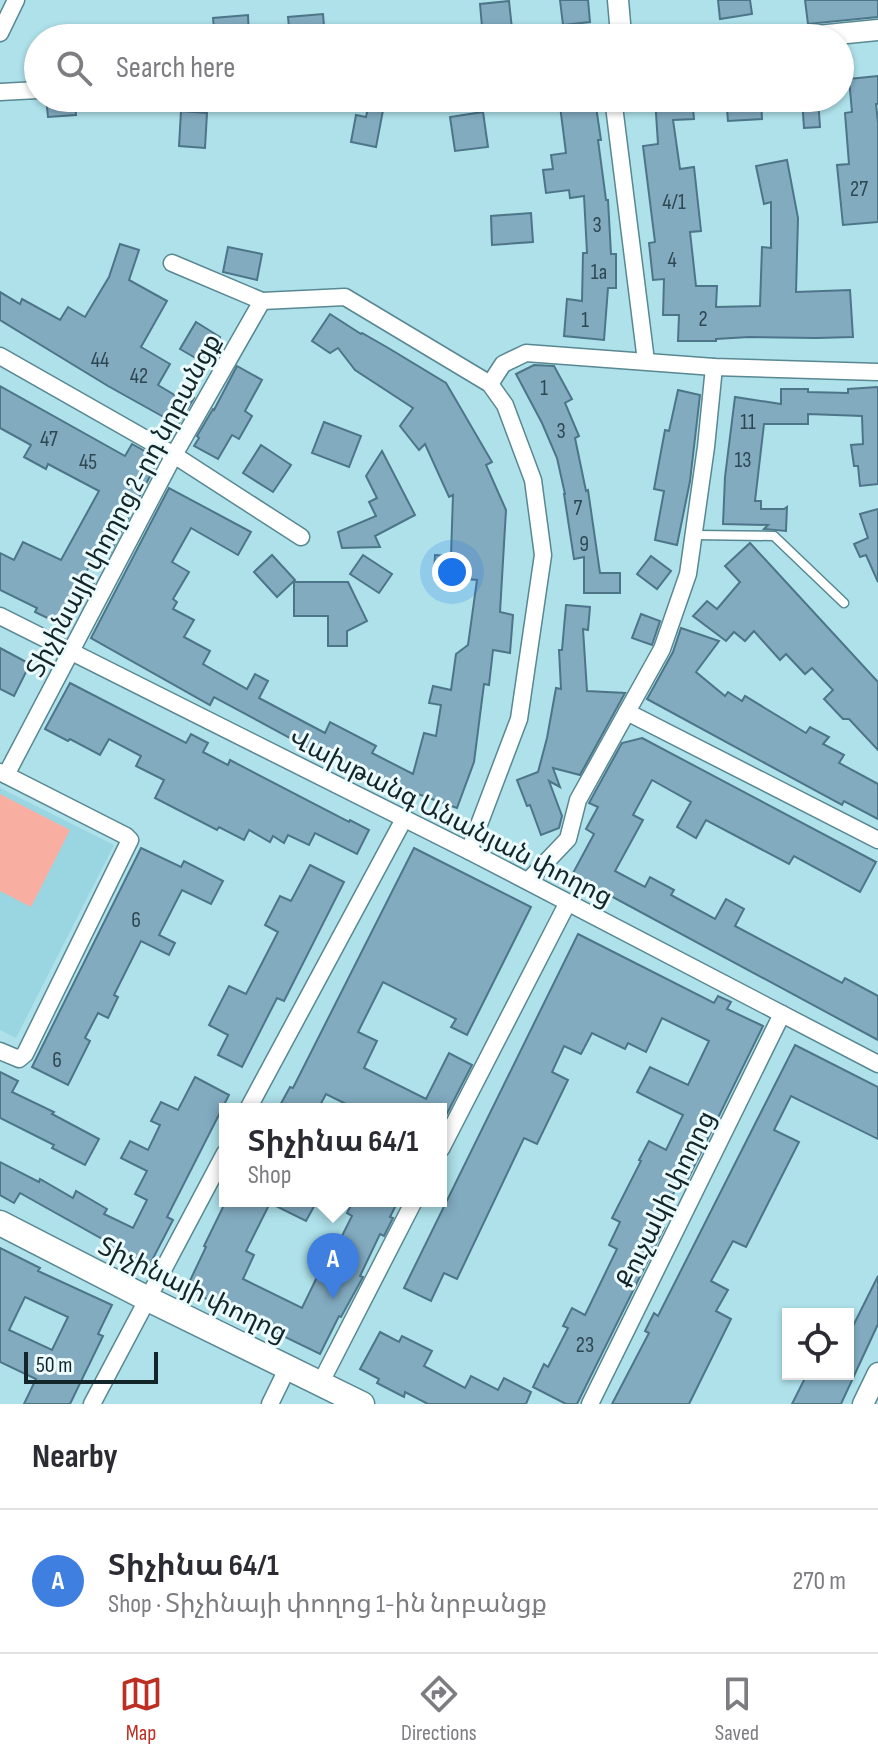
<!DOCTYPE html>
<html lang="en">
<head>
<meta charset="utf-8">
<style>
	body { margin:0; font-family:"Sofia Sans Condensed","Noto Sans Armenian",sans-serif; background:#f7f7f7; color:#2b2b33 }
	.controls { position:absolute; right:24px; bottom:24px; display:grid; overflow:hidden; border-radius:0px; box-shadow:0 2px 6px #0004 }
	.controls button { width:72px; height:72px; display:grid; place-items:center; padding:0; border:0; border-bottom:2px solid #e1e1e2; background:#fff; color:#2b2b33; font:40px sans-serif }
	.scale { position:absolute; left:24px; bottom:20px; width:134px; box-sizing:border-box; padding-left:8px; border:4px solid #12262a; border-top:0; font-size:22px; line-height:28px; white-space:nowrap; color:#12262a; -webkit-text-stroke:6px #ecfbfd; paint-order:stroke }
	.you { position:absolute; left:452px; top:572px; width:28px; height:28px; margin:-20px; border:6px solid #fff; border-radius:50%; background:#1a73e8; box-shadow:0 0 0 12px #1a73e833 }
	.badge { display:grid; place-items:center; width:52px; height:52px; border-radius:50%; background:#bc2f22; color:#fff; font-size:26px; font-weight:700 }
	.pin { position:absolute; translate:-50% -66px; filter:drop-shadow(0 2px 4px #0008) }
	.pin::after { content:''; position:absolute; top:42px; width:28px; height:24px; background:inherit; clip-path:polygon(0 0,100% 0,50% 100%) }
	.popup { position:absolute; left:219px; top:1103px; width:228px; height:104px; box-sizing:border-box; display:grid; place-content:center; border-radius:0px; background:#fff; filter:drop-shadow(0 2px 6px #0005); font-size:26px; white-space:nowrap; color:#7c7c81 }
	.popup b { font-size:30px; color:#2b2b33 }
	.popup::after { content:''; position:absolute; left:50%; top:100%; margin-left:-16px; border:16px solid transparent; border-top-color:#fff }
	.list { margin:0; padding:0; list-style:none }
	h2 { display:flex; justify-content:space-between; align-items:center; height:104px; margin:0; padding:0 32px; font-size:34px }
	h2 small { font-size:26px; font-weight:400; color:#7c7c81 }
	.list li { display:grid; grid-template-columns:52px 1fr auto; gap:24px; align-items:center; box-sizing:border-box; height:144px; padding:0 32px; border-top:2px solid #e1e1e2 }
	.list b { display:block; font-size:30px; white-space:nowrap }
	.list p { margin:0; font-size:26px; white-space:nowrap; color:#7c7c81 }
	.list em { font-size:26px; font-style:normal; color:#7c7c81 }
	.icon { flex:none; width:44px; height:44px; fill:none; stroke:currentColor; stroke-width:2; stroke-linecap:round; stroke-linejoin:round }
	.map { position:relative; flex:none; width:878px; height:1404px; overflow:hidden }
	.search { position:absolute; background:#fff; box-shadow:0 2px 6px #0004; left:24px; right:24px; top:24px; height:88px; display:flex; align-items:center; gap:20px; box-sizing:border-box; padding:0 28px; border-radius:44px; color:#7c7c81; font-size:30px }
	.sheet { height:248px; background:#fff }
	nav { display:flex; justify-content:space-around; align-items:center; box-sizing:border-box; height:112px; border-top:2px solid #e1e1e2; background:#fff; font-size:22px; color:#7c7c81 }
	nav a { display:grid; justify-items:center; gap:4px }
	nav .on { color:#bc2f22 }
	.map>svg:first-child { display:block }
	.built { fill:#9ad6e1 }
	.pitch { fill:#f9aea2 }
	.building { fill:#82abc0; stroke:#4d7588; stroke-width:2; fill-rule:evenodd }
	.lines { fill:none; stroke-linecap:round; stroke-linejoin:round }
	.service-casing { stroke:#588891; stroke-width:11 }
	.minor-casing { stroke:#588891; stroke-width:19 }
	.tertiary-casing { stroke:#588891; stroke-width:23 }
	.secondary-casing { stroke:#588891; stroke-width:27 }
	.service { stroke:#fff; stroke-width:8 }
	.minor { stroke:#fff; stroke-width:16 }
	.tertiary { stroke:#fff; stroke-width:20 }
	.secondary { stroke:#fff; stroke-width:24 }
	.labels { text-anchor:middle; stroke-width:6; stroke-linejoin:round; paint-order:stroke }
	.number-label { font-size:22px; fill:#2e4750 }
	.street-label { font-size:26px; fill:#12262a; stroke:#ecfbfd }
</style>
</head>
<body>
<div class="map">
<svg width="878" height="1404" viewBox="0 0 878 1404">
	<rect width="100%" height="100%" fill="#aee1ea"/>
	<polygon class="built" points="0,788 114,845 16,1038 0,1030"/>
	<polygon class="pitch" points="0,794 70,830 31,907 0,891"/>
	<g class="building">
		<polygon points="560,0 588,0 590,22 563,25"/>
		<polygon points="718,0 750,0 752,14 720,19"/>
		<polygon points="805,0 878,0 878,17 808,24"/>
		<polygon points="509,1 513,38 483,38 480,4"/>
		<polygon points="323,14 325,38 290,38 288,17"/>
		<polygon points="248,15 249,38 215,38 213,18"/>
		<polygon points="878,76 878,104 876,104 878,123 878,222 843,225 837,165 849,164 845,113 852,112 849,79"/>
		<polygon points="46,98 75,98 76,115 48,117"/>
		<polygon points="559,98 586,98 587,101 595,100 601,140 598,140 606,200 608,200 611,254 616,254 616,288 608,288 604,340 564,336 567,299 582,301 583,253 587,253 584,196 570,198 569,190 546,193 543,170 553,169 551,155 566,153"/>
		<polygon points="655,98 692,98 694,119 673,120 680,169 694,167 701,231 690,232 696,286 717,286 716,307 760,306 762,247 771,248 771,202 764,204 756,166 787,160 798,218 796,292 850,290 853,337 816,338 749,337 716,339 716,341 678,341 679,315 663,315 664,279 653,280 649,243 655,242 643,146 658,144"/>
		<polygon points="726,98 761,98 762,119 728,121"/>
		<polygon points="802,98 818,98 820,127 804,128"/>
		<polygon points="369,102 384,105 376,147 351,142 356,115 366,117"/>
		<polygon points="181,111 207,113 205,148 179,146"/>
		<polygon points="483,112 488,147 455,151 450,117"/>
		<polygon points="531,213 533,242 492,245 491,216"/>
		<polygon points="120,244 139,250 129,280 167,301 141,347 170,364 158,385 183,400 186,394 194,398 178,425 108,386 0,320 0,292 20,304 22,299 60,320 68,307 85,317 109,277"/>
		<polygon points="228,247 262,254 257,280 223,272"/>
		<polygon points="330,314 361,334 362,333 390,349 446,383 492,462 486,465 506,510 500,612 513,615 510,653 493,650 489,685 484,684 474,762 457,808 387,783 384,789 214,697 210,705 91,638 169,488 251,532 238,555 191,528 172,562 189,572 173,599 177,602 173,609 194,620 184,637 210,651 203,664 247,689 255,674 268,681 259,698 325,733 330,722 376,746 372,753 413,774 424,733 436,736 441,705 429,703 433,686 451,690 456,654 468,645 477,580 434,576 435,555 451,556 453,495 449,497 425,444 419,450 400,426 413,408 355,370 338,348 330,353 312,341"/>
		<polygon points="196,322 220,337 215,346 222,350 211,367 180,349"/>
		<polygon points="534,365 554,366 572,399 565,403 579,436 575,438 586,491 588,490 600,573 620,573 620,593 584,593 584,557 574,559 564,494 565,494 557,458 542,423 516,374"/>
		<polygon points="237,366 262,380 245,411 252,416 239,439 232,435 218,459 194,446 199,438 197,436 213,409 214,410"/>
		<polygon points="0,386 125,456 132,444 159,459 110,553 100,547 85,574 96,579 87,597 80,593 64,626 35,612 37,608 0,590 0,553 14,560 23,542 61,560 99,491 48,464 46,469 24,457 31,445 0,428"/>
		<polygon points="878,387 878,484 860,486 858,466 854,466 851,445 863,444 862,416 808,414 808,424 764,424 755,501 761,501 761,509 784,509 787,507 786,531 764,529 768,525 723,524 725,477 735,397 781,404 781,389 808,389 808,392 848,393 848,389"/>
		<polygon points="678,390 700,395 690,481 677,545 655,540 664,491 654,489 665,430 669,431"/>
		<polygon points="324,422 361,436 349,467 312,453"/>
		<polygon points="261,445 291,465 273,492 243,473"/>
		<polygon points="382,451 415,515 375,536 380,547 342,548 338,532 376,516 369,502 377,498 366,476"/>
		<polygon points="878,509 878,582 866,555 860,557 854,544 868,538 860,514"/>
		<polygon points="750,543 878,682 878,750 849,719 843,719 824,699 833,690 812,668 805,674 786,654 780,660 754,631 745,641 734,632 726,641 693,616 707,601 717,609 740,582 725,566"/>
		<polygon points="272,555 295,580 277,597 254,572"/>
		<polygon points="363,555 392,574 379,593 350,574"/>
		<polygon points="651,556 671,571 657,589 637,574"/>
		<polygon points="294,582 348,582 367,621 347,631 347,646 328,646 328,616 294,616"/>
		<polygon points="566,605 590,607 588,630 583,629 587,691 625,693 580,775 553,768 560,787 549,781 562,816 559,828 541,835 530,805 527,806 517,780 538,772 547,738 556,688 561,689 559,650 562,650"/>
		<polygon points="641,614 660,621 652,645 632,638"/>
		<polygon points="681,628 719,641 696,672 725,696 728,692 742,701 745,696 806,733 810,727 829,737 823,744 844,755 839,763 878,784 878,819 844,801 842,805 647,699 673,652"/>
		<polygon points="0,648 30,664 14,696 0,689"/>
		<polygon points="70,683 186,743 191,734 208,743 203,752 228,765 230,760 349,822 350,820 369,830 357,854 315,833 309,845 288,835 284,843 273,836 270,842 249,830 244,840 219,827 217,830 155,798 164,780 136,766 141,756 109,739 100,755 70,739 68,741 45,729"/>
		<polygon points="642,738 876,862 860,892 794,856 789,864 706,820 696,838 677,827 691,802 652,780 633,815 643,820 615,871 645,887 650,877 674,890 671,895 715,919 726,899 744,909 735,926 842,983 845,978 878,996 878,1040 572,875 594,834 586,829 598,807 589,803 622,743"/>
		<polygon points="141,848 181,867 184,861 223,881 211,904 182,890 159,935 175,943 169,955 141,941 114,995 118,997 108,1018 98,1013 85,1038 90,1041 68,1085 32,1067"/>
		<polygon points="414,848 531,907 467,1035 451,1027 456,1019 383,982 358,1032 377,1041 364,1068 426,1099 449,1053 472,1065 441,1125 441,1109 356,1109 326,1094 318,1109 278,1109 290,1087 293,1088"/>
		<polygon points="310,865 344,882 284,1001 277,998 242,1067 218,1055 228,1035 209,1025 229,986 246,994 278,932 265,925 280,896 291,901"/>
		<polygon points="578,934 714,1003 718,996 731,1002 727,1009 763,1026 686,1183 680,1180 658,1225 664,1228 577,1404 566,1404 533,1387 544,1364 548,1367 568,1328 563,1326 572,1308 585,1315 617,1249 609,1245 620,1222 612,1218 641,1161 639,1160 649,1141 666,1150 683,1115 637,1092 650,1067 688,1085 709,1041 662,1018 646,1052 628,1043 625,1049 592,1033 581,1054 564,1046 552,1072 568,1080 537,1144 524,1138 457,1279 444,1273 431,1301 404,1288"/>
		<polygon points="795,1045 878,1087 878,1139 791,1096 774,1130 799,1142 746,1247 733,1241 711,1281 728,1290 716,1311 731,1319 689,1404 612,1404 649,1333 645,1331 654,1313 658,1316"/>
		<polygon points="0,1072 18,1081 12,1092 54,1112 52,1114 99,1139 85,1165 52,1148 54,1145 0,1118"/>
		<polygon points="195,1077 229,1095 167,1217 173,1220 148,1268 109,1248 111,1244 20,1193 14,1203 0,1195 0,1162 39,1182 40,1179 73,1198 76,1191 107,1209 104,1214 133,1228 147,1200 135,1194 147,1171 121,1158 130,1141 148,1150 160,1125 151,1121 161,1102 178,1110"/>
		<polygon points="226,1201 317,1201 306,1221 270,1203 246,1251 254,1255 243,1279 302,1308 336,1238 340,1240 352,1216 347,1213 353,1201 398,1201 390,1217 393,1218 384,1236 380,1234 360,1276 363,1277 341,1317 339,1316 320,1354 186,1289 206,1247 204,1246"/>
		<path d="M 0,1248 L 40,1268 L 38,1271 L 112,1305 L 98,1334 L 103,1336 L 70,1404 L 24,1404 L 36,1379 L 0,1362 ZM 25,1297 L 68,1317 L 52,1350 L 9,1330 Z"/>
		<polygon points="878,1276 878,1324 841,1404 792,1404 807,1374 848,1374 848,1336"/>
		<polygon points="380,1332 399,1342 402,1336 432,1351 424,1366 465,1388 471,1376 498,1390 504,1378 531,1392 526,1404 428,1404 405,1392 404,1397 377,1383 379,1379 360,1369"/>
	</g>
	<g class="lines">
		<g class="service-casing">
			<polyline id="service" points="694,535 774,536 844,603"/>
		</g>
		<g class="minor-casing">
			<g id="minor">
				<polyline points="0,33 16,0"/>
				<polyline points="0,92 38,90"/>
				<polyline points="613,98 646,361"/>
				<polyline points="172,263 262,301 345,297 490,384 505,405 533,480 543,555 519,719 469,851"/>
				<polyline points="0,356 174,455 301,537"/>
				<polyline points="490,384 503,364 526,353 714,367 878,372"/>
				<polyline points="0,616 469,851 878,1064"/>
				<polyline points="627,712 878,840"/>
				<polyline points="0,772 126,836 130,840 25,1054 19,1059 0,1051"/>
				<polyline points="6,775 174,455 262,301"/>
				<polyline points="528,881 568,839 578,800 662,649 688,574 706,447 714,367"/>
				<polyline points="248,1109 404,819"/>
				<polyline points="441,1149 567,904"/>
				<polyline points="320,1384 414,1201"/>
				<polyline points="92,1404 225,1153"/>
				<polyline points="270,1404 288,1367"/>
				<polyline points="590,1404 782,1014"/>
			</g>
		</g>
		<g class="tertiary-casing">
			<g id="tertiary">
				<polyline points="618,0 621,35 646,38"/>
				<polyline points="704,38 739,36 797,38 878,30"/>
				<polyline points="863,1404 878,1373"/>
			</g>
		</g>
		<g class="secondary-casing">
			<polyline id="secondary" points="0,1223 146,1298 362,1404"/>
		</g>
		<use href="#service" class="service"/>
		<use href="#minor" class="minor"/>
		<use href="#tertiary" class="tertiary"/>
		<use href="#secondary" class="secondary"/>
	</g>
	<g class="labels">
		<g class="number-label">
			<text x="859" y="196">27</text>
			<text x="674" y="209">4/1</text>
			<text x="597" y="232">3</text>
			<text x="672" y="267">4</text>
			<text x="599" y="279">1a</text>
			<text x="703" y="326">2</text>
			<text x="585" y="327">1</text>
			<text x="100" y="367">44</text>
			<text x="139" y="383">42</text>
			<text x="544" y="395">1</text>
			<text x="748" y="429">11</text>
			<text x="561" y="438">3</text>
			<text x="49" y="446">47</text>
			<text x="743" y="467">13</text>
			<text x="88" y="469">45</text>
			<text x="578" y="515">7</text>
			<text x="584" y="551">9</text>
			<text x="136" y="927">6</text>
			<text x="57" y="1067">6</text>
			<text x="585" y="1352">23</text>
		</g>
		<g class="street-label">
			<text transform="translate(123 505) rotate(-62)" y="9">Տիչինայի փողոց 2-րդ նրբանցք</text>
			<text transform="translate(451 817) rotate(27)" y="9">Վախթանգ Անանյան փողոց</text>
			<text transform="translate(665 1199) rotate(-64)" y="9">Քուչակի փողոց</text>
			<text transform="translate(193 1289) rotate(26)" y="9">Տիչինայի փողոց</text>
		</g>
	</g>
</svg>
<div class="controls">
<button><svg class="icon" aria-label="locate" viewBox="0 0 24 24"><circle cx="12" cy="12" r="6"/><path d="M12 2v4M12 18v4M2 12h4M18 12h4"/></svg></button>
</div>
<div class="scale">50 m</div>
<div class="you"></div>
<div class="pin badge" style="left:333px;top:1299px;background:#3f7fe0">A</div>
<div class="popup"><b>Տիչինա 64/1</b>Shop</div>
<div class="search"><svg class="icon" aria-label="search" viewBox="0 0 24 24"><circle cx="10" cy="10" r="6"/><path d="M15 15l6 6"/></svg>Search here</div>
</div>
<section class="sheet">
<h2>Nearby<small></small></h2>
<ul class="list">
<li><span class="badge" style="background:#3f7fe0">A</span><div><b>Տիչինա 64/1</b><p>Shop · Տիչինայի փողոց 1-ին նրբանցք</p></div><em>270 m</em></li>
</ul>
</section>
<nav>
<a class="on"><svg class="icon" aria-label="map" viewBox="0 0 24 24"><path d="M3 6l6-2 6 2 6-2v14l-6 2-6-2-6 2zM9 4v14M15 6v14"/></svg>Map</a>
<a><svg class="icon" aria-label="directions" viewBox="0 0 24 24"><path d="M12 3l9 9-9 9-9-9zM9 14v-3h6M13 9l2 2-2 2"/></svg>Directions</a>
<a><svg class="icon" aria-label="saved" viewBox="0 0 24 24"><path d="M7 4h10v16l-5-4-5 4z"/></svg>Saved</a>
</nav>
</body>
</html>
